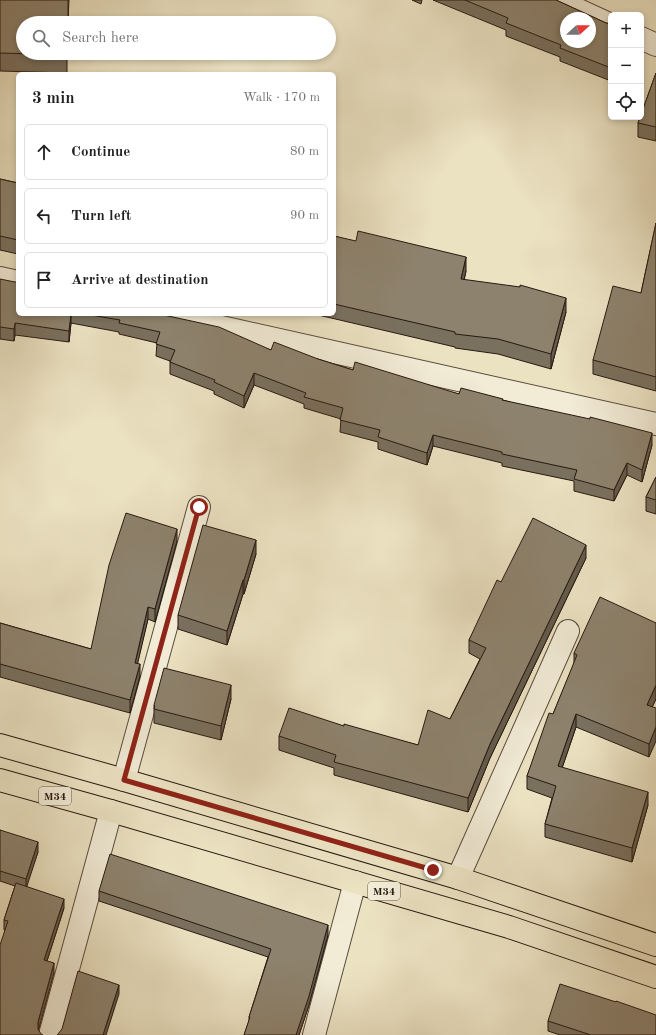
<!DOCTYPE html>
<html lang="en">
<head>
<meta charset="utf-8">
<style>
	body { margin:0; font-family:"Old Standard TT",serif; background:#f6f6f6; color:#222 }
	.controls { position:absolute; right:12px; top:12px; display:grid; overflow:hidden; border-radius:6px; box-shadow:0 2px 6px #0003 }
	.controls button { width:36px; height:36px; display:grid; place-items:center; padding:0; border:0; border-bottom:1px solid #e0e0e0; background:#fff; color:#222; font:20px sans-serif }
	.compass { position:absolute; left:560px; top:12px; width:36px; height:36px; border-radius:50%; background:#fff; box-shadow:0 2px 6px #0003; rotate:69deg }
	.stop { position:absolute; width:12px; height:12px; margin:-9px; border:3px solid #8f2418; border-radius:50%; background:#fff }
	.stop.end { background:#8f2418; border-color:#fff; box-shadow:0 1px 4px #0008 }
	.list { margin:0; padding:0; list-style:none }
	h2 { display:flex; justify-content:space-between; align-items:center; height:52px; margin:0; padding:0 16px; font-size:17px }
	h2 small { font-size:13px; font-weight:400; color:#767676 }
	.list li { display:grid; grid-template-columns:26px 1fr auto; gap:12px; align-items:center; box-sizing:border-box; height:56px; margin:0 8px 8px; padding:0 8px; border:1px solid #e0e0e0; border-radius:6px }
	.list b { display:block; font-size:15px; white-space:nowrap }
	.list em { font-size:13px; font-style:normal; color:#767676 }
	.icon { flex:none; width:22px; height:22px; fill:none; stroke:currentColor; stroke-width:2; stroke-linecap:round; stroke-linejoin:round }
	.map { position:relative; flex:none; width:656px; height:1035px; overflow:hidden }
	.search { position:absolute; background:#fff; box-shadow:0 2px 6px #0003; left:16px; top:16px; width:320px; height:44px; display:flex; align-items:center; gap:10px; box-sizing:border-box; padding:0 14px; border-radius:22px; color:#767676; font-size:15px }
	.panel { position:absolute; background:#fff; box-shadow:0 2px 6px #0003; left:16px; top:72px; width:320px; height:244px; border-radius:6px }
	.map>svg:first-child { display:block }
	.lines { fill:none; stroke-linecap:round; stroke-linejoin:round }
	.minor-casing { stroke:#594b3d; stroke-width:24 }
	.primary-casing { stroke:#281911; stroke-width:24 }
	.minor { stroke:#f2ecd7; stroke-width:22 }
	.primary { stroke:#ebe2c2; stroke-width:22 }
	.wall { fill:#79705e; stroke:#281911 }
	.shaded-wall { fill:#635b4c; stroke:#281911 }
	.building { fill:#8d826d; stroke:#281911; fill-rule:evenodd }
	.route { stroke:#8f2418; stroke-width:5 }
	.labels { text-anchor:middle; stroke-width:3; stroke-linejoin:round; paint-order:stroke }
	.shield { fill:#f2ecd7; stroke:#65584c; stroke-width:1 }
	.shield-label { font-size:11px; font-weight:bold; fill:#281911 }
</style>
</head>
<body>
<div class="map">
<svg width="656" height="1035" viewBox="0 0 656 1035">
	<rect width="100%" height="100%" fill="#ebe2c2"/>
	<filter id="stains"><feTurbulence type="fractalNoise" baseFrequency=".005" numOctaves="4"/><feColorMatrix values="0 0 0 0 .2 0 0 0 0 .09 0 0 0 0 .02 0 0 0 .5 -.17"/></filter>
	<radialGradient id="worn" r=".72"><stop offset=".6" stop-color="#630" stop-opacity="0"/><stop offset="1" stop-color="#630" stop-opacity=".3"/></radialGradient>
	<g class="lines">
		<g class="minor-casing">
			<g id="minor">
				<polyline points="557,0 611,25"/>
				<polyline points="641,38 656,45"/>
				<polyline points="0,278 18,282"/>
				<polyline points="163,314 656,424"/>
				<polyline points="124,780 199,507"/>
				<polyline points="458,878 568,631"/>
				<polyline points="50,1035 111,811"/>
				<polyline points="314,1035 355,882"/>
			</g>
		</g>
		<g class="primary-casing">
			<g id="primary">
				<polyline points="0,745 124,780 458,878 656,945"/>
				<polyline points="0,780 111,811 509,927 656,977"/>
			</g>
		</g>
		<use href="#minor" class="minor"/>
		<use href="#primary" class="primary"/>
	</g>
	<g class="wall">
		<polygon points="0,0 69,0 68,23 23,23 23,53 67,53 67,73 0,71"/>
		<polygon points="412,0 422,0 421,4"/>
		<polygon points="433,0 556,0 606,23 611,24 611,81 560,61 560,57 506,36 506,30"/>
		<polygon points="656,73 656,141 638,137 638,123"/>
		<polygon points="0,179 18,183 18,254 0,250"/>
		<polygon points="656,223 656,391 593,374 593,360 641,293"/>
		<polygon points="334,236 466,271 464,280 566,312 551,369 498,354 455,348 455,347 314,314 334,314"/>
		<polygon points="0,279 18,314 159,314 271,350 318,359 353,370 459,394 503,400 652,445 642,482 627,475 614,501 574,491 574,481 502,466 502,463 433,446 427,465 378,449 378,442 340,432 341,419 304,408 304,404 254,385 244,408 214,394 214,391 170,374 170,361 156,356 157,343 119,334 119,332 71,323 69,342 15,335 14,341 0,339"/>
		<polygon points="656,477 656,514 646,511 646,497"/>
		<polygon points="177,541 155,622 148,619 137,663 140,676 130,713 0,677 0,623 91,649"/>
		<polygon points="256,554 244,594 243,594 227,645 178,629 178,615"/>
		<polygon points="586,558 490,758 468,812 334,775 334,768 279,750 279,736 344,726 418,745 450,719 480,659 469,653 469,640 501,582"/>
		<polygon points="656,623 656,699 652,707 649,757 576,727 562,768 648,805 632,862 545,837 545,824 552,798 527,789 527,776 574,664 574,653"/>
		<polygon points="231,699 221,740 154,723 154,705"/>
		<polygon points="0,830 38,852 26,886 64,908 47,961 54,973 0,1035 5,930 4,930 4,920 15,886 0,881"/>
		<polygon points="99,891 328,935 309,1005 299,1035 244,1035 249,1021 249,1017 268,957 99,901"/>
		<polygon points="616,1002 656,1035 560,1035 548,1031 548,1021"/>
	</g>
	<g class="shaded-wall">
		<polygon points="466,257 466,271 461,294 461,279"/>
		<polygon points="566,298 566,312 551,369 551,354"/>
		<polygon points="71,314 71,323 69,342 69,331"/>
		<polygon points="15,323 15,335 14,341 14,329"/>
		<polygon points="254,373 254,385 244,408 244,396"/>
		<polygon points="652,433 652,445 642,482 642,470"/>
		<polygon points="433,435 433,446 427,465 427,453"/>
		<polygon points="627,463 627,475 614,501 614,490"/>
		<polygon points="177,529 177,541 155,622 155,609"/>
		<polygon points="256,540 256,554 244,594 244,580"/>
		<polygon points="586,545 586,558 490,758 468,812 468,798 490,744"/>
		<polygon points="243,580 243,594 227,645 227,631"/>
		<polygon points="148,607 148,619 135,675 135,663"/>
		<polygon points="140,664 140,676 130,713 130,700"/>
		<polygon points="231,685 231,699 221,740 221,726"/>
		<polygon points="656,685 656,699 647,718 647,705"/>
		<polygon points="576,714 576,727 558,780 558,766"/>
		<polygon points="656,727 656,741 649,757 649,744"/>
		<polygon points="648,792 648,805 632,862 632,848"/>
		<polygon points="38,842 38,852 26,889 26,879"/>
		<polygon points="64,899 64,908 44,970 44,960"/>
		<polygon points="328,925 328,935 309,1005 299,1035 296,1035"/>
		<polygon points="54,963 54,973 38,1032 38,1022"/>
		<polygon points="119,985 119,994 106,1035 103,1035"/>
	</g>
	<g class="building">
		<polygon points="0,0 68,0 68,23 23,23 23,53 67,53 67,55 0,53"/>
		<path d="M 465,0 L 556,0 L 606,23 L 611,24 L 611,68 L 560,48 L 561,45 L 506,23 L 508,18 ZM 566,18 L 590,18 L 590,42 L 566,42 Z"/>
		<polygon points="656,73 656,127 638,123"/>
		<polygon points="0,179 18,183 18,240 0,236"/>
		<polygon points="656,223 656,377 593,360 613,286 641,293"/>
		<polygon points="358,231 466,257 461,279 520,287 520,285 566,298 551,354 498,339 455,334 455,332 334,304 334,236 356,241"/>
		<polygon points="0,279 15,282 18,282 18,314 71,314 69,331 15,323 14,329 0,327"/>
		<polygon points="85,314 159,314 219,327 271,350 274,342 318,359 353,370 355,362 459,394 461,388 503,399 502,400 590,419 590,417 652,433 642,470 627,463 614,490 574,479 577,470 502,454 502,452 433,435 427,453 378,437 380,430 340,420 343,408 304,397 306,393 254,373 244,396 214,382 215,380 170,362 175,350 156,344 160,332 119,323 120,320"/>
		<polygon points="656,477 656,500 646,497"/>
		<polygon points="126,513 177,529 155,609 148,607 135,663 140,664 130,700 0,664 0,623 91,649 109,565"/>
		<polygon points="533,518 586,545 490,744 468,798 334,762 336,755 279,736 289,708 344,726 344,724 418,745 428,710 450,719 486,648 469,640 497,580 501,582"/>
		<polygon points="203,525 256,540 244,580 243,580 227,631 178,615"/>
		<polygon points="600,597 656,623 656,685 647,705 656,708 656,727 649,744 576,714 558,766 648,792 632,848 545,824 556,786 527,776 549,713 553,714 577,655 574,653"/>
		<polygon points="164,668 231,685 221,726 154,709 155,706 154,705"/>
		<polygon points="0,830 38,842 26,879 0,871"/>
		<polygon points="110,854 328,925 309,996 296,1035 244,1035 250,1017 249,1017 271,949 99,891"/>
		<polygon points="16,883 64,899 44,960 54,963 38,1022 38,1029 41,1034 43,1035 0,1035 0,945 8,921 4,920"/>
		<polygon points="78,971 119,985 103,1035 57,1035 58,1034 62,1029"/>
		<polygon points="560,984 616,1002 616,1001 656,1015 656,1035 591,1035 548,1021"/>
	</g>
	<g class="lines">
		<polyline class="route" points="199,507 124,780 433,870"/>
	</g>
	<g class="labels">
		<g class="shield">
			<rect x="39" y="787" width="32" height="18" rx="3"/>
			<rect x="368" y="882" width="32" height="18" rx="3"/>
		</g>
		<g class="shield-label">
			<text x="55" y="800">M34</text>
			<text x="384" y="895">M34</text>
		</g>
	</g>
	<rect width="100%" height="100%" filter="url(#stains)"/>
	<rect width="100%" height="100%" fill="url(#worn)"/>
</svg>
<div class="controls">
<button>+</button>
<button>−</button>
<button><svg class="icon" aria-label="locate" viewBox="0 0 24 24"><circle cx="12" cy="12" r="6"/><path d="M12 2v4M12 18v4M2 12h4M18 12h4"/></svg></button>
</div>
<svg class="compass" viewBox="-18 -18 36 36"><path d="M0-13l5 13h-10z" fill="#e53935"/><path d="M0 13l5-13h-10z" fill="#767676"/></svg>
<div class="stop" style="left:199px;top:507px"></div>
<div class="stop end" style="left:433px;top:870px"></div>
<div class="search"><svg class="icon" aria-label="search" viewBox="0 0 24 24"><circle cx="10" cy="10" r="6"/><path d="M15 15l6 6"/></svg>Search here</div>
<section class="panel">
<h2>3 min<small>Walk · 170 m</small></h2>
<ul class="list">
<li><svg class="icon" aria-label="ahead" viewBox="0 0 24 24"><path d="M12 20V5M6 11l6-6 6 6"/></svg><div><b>Continue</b></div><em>80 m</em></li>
<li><svg class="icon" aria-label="left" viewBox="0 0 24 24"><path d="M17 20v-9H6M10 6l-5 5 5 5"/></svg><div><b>Turn left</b></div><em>90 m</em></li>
<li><svg class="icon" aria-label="arrive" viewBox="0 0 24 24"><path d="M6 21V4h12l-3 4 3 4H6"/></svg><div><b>Arrive at destination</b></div></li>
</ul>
</section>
</div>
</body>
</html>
